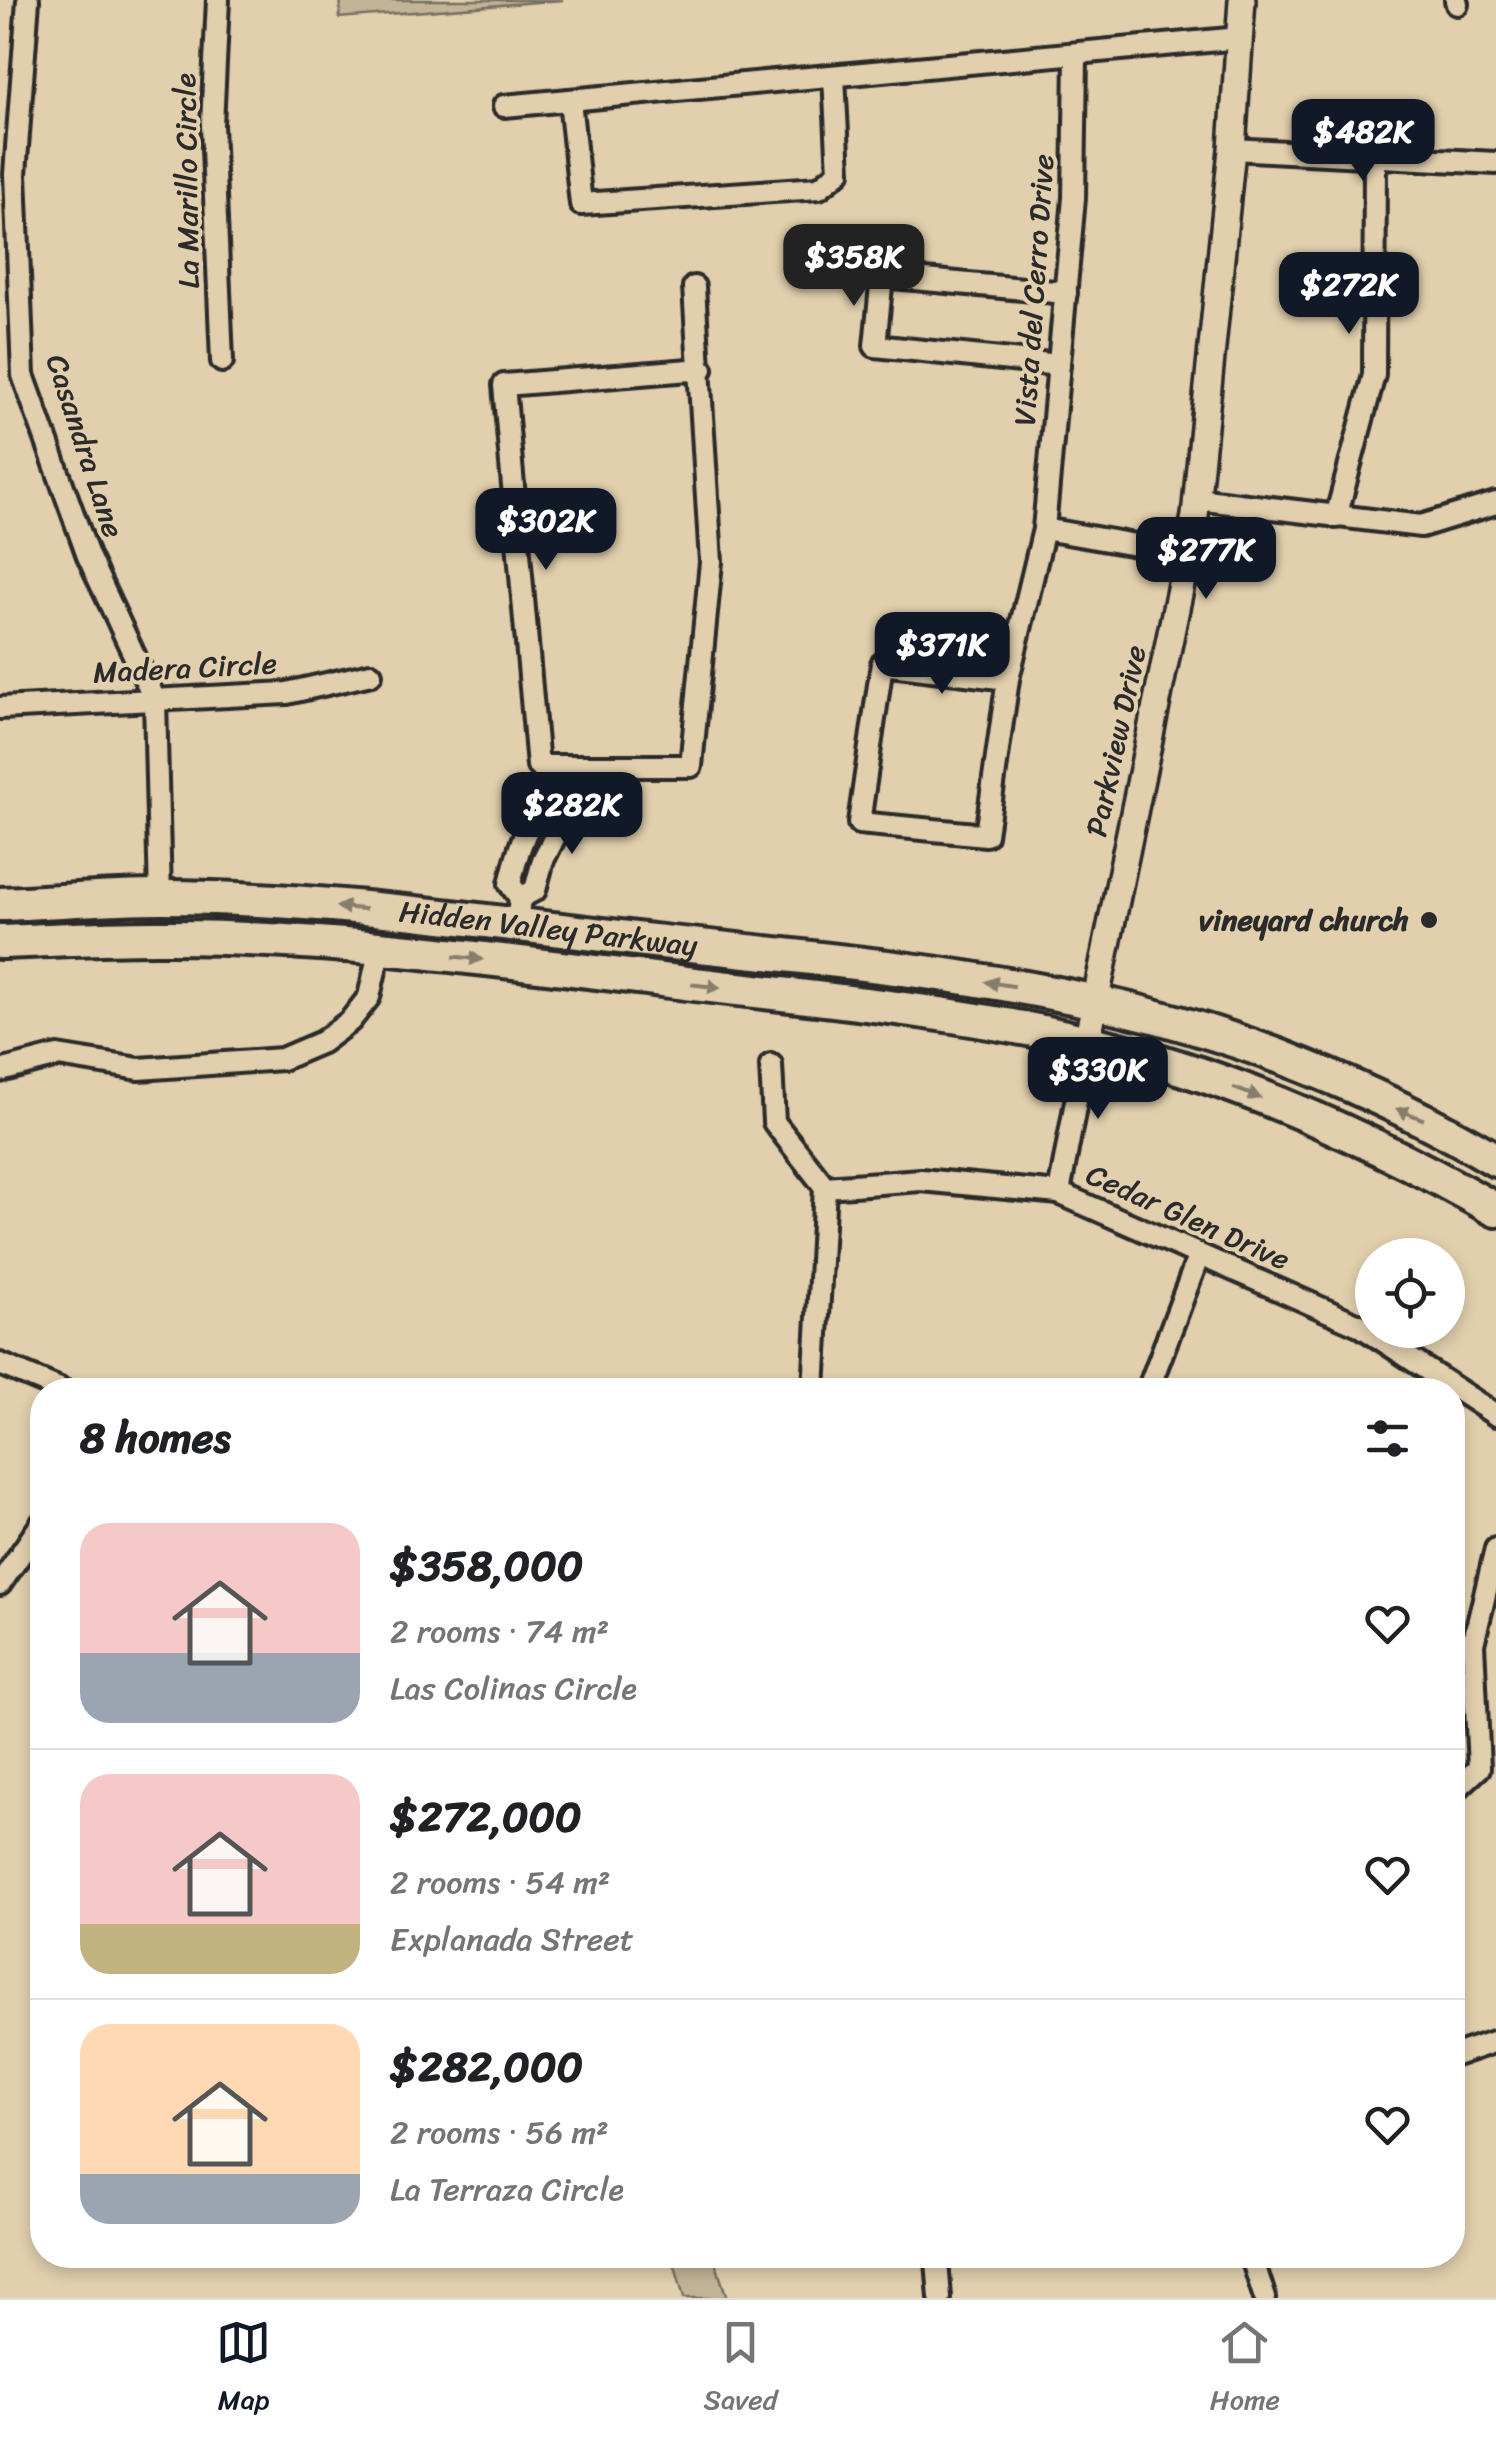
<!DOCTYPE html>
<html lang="en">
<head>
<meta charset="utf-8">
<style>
	:root { --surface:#fff; --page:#f2f2f2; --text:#202124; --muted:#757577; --line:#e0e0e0; --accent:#111827 }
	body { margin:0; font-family:Sriracha,sans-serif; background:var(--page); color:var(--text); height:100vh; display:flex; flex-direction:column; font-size:38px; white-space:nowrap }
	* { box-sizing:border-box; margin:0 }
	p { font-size:32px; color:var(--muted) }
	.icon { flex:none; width:55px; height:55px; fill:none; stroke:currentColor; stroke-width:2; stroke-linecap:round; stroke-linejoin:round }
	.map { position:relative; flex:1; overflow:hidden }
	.sheet { position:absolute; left:30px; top:1378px; width:1435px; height:890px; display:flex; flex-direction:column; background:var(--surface); border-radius:40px; box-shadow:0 5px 15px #0003 }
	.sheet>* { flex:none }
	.buttons { position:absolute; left:1355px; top:1238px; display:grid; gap:20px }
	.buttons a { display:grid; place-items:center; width:110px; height:110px; border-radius:50%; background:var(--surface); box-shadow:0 5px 15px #0003; font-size:50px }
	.price { position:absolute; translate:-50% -85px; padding:0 22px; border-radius:20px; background:var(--accent); color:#fff; font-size:32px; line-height:65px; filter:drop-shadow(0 2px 5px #0008) }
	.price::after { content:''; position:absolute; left:50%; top:60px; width:30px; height:22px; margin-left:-15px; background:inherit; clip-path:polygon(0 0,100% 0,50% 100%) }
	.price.on { background:#222; color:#fff }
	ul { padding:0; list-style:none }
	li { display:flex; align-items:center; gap:30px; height:250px; padding:0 50px }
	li+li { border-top:2px solid var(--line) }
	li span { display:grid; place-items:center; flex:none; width:280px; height:200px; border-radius:30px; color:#555 }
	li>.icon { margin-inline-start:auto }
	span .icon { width:120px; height:120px; fill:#fffc; stroke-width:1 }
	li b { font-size:42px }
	h2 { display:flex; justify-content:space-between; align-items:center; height:120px; padding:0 50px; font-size:42px }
	.tab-bar { display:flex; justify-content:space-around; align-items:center; height:140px; border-top:2px solid var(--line); background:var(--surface); font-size:28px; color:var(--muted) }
	.tab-bar a { display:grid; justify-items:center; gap:5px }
	.tab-bar .on { color:var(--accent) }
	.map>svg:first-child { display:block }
</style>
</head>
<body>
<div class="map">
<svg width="1496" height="2298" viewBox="0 0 1496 2298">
	<rect width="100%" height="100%" fill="#e1cfad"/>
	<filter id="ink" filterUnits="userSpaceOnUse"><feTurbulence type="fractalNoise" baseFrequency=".01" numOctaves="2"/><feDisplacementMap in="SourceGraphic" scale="20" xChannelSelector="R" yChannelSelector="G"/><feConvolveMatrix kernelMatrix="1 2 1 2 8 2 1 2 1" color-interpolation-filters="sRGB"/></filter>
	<g filter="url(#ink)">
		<g fill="#c3b498" stroke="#777062" stroke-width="2.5">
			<path d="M 341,0 L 563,0 L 339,18 Z"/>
			<path d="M 672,2255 L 713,2255 L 727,2298 L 684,2298 Z"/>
		</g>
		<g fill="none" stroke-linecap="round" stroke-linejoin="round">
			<defs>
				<g id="minor">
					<path d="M 28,0 L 15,174 L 23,375 L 88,556 L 155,700 L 160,897"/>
					<path d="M 218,0 L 212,125 L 222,361"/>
					<path d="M 1456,0 L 1457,4"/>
					<path d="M 570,100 L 581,204 L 819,188 L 839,172 L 834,77"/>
					<path d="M 504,106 L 1240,38"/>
					<path d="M 1232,149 L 1496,163"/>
					<path d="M 694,287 L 711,562 L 691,766 L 538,766 L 504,385 L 702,369"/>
					<path d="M 1059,365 L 875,346 L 882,276 L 1066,293"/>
					<path d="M 1197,499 L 1421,526 L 1496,503"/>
					<path d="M 1336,517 L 1374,375 L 1375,159"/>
					<path d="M 1044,529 L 1187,554"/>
					<path d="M 1008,679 L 882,664 L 859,823 L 986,835 L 1008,679 L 1044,529 L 1074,198 L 1076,56"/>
					<path d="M 0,708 L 287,693 L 371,674"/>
					<path d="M 520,898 L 535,890 L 543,860 L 566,815 L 560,781"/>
					<path d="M 517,925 L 520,898 L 510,884 C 519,845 528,814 560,789"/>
					<path d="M 771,1065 L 774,1122 L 825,1187"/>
					<path d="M 0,1071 L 58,1056 L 139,1069 L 282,1059 L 322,1042 L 350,1021 L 369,997 L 380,948"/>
					<path d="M 825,1187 L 921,1180 L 1059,1193 L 1359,1325 L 1496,1415"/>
					<path d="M 1059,1193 L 1087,1042"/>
					<path d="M 0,1364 L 62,1390"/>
					<path d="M 814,1390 L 825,1187"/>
					<path d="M 1148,1390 L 1199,1255"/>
					<path d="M 0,1584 L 42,1523"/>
					<path d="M 1452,1642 L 1473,1644"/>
					<path d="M 1452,1793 L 1479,1768 L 1473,1644 L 1496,1549"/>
					<path d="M 1452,2056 L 1496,2041"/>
					<path d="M 1251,2255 L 1265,2298"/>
					<path d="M 940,2298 L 937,2261 L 946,2255"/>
				</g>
				<path id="tertiary" d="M 1087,1042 L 1195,516 L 1232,149 L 1242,0"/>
				<g id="primary">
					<path id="s1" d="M 0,904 C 54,902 108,897 162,897 C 326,898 490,922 653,941 C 801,957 950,970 1096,1002 C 1235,1032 1374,1088 1496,1160"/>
					<path d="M 0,942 C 57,940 113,936 170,937 C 337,938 504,961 670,981 C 807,998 948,1009 1083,1041 C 1227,1074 1368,1137 1496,1210"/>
				</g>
			</defs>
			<use href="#minor" stroke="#2b2b2b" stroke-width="28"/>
			<use href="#tertiary" stroke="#2b2b2b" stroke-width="32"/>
			<use href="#primary" stroke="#2b2b2b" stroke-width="40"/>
			<use href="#minor" stroke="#e1cfad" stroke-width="20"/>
			<use href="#tertiary" stroke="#e1cfad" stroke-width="25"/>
			<use href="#primary" stroke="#e1cfad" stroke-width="32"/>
		</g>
		<defs><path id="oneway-solid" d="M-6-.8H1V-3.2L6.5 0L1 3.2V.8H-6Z" transform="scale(2.5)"/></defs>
		<g fill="#867d6c">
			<use href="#oneway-solid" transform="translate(351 908) rotate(-175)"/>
			<use href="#oneway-solid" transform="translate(468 958) rotate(6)"/>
			<use href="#oneway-solid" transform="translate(1000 984) rotate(-171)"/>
			<use href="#oneway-solid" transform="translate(706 986) rotate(7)"/>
			<use href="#oneway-solid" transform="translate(1247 1093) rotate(21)"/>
			<use href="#oneway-solid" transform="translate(1410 1114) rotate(-158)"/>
		</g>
	</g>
	<circle fill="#2b2b2b" stroke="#e1cfad" stroke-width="4" cx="1429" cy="920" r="10"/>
	<g text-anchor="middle" stroke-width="8" stroke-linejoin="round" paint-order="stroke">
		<g font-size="30" fill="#2b2b2b" stroke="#e1cfad">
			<text transform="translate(187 181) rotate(-91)" y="10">La Marillo Circle</text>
			<text transform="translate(1034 290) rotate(-86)" y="10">Vista del Cerro Drive</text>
			<text transform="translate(85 446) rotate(72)" y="10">Casandra Lane</text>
			<text transform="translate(185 668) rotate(-3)" y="10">Madera Circle</text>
			<text transform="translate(1116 741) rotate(-78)" y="10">Parkview Drive</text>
			<text dy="10" stroke="none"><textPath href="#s1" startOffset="550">Hidden Valley Parkway</textPath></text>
			<text transform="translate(1188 1217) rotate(24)" y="10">Cedar Glen Drive</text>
		</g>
		<g font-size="30" font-weight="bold" fill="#2b2b2b" stroke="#e1cfad" text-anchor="end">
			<text x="1409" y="930">vineyard church</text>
		</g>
	</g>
</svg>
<div class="buttons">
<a><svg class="icon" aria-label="locate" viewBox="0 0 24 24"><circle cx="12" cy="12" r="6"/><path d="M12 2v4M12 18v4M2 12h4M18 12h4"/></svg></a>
</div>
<b class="price" style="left:1363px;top:184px">$482K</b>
<b class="price on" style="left:854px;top:309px">$358K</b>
<b class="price" style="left:1349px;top:337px">$272K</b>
<b class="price" style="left:546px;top:573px">$302K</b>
<b class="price" style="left:1206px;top:602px">$277K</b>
<b class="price" style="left:942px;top:697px">$371K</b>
<b class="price" style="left:572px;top:857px">$282K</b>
<b class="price" style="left:1098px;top:1122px">$330K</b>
<section class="sheet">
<h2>8 homes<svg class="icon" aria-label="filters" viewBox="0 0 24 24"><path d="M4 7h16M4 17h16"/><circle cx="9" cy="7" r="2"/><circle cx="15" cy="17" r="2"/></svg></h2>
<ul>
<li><span style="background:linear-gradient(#f6c9c9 65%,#9aa5b1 0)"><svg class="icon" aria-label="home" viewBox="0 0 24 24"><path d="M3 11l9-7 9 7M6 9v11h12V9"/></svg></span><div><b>$358,000</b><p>2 rooms · 74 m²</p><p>Las Colinas Circle</p></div><svg class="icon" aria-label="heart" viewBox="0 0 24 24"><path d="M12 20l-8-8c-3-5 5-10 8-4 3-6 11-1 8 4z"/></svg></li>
<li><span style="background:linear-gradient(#f6c9c9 75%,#c2b280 0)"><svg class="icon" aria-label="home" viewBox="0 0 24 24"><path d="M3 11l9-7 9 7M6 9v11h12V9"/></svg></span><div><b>$272,000</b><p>2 rooms · 54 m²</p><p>Explanada Street</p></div><svg class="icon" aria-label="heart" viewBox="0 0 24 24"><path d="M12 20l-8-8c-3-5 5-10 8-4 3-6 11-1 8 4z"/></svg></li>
<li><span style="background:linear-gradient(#ffd9b3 75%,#9aa5b1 0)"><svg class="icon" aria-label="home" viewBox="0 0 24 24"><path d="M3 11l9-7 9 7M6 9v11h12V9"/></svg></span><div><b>$282,000</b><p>2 rooms · 56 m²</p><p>La Terraza Circle</p></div><svg class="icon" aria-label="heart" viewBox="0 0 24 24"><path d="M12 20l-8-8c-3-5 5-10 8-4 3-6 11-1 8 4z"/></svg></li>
</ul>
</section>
</div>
<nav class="tab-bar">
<a class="on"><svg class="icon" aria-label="map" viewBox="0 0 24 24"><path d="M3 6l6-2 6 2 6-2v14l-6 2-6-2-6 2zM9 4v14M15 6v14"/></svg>Map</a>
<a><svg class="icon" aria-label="saved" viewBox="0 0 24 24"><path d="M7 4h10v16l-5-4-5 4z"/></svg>Saved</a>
<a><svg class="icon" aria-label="home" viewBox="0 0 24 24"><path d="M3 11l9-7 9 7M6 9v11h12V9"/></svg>Home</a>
</nav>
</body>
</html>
